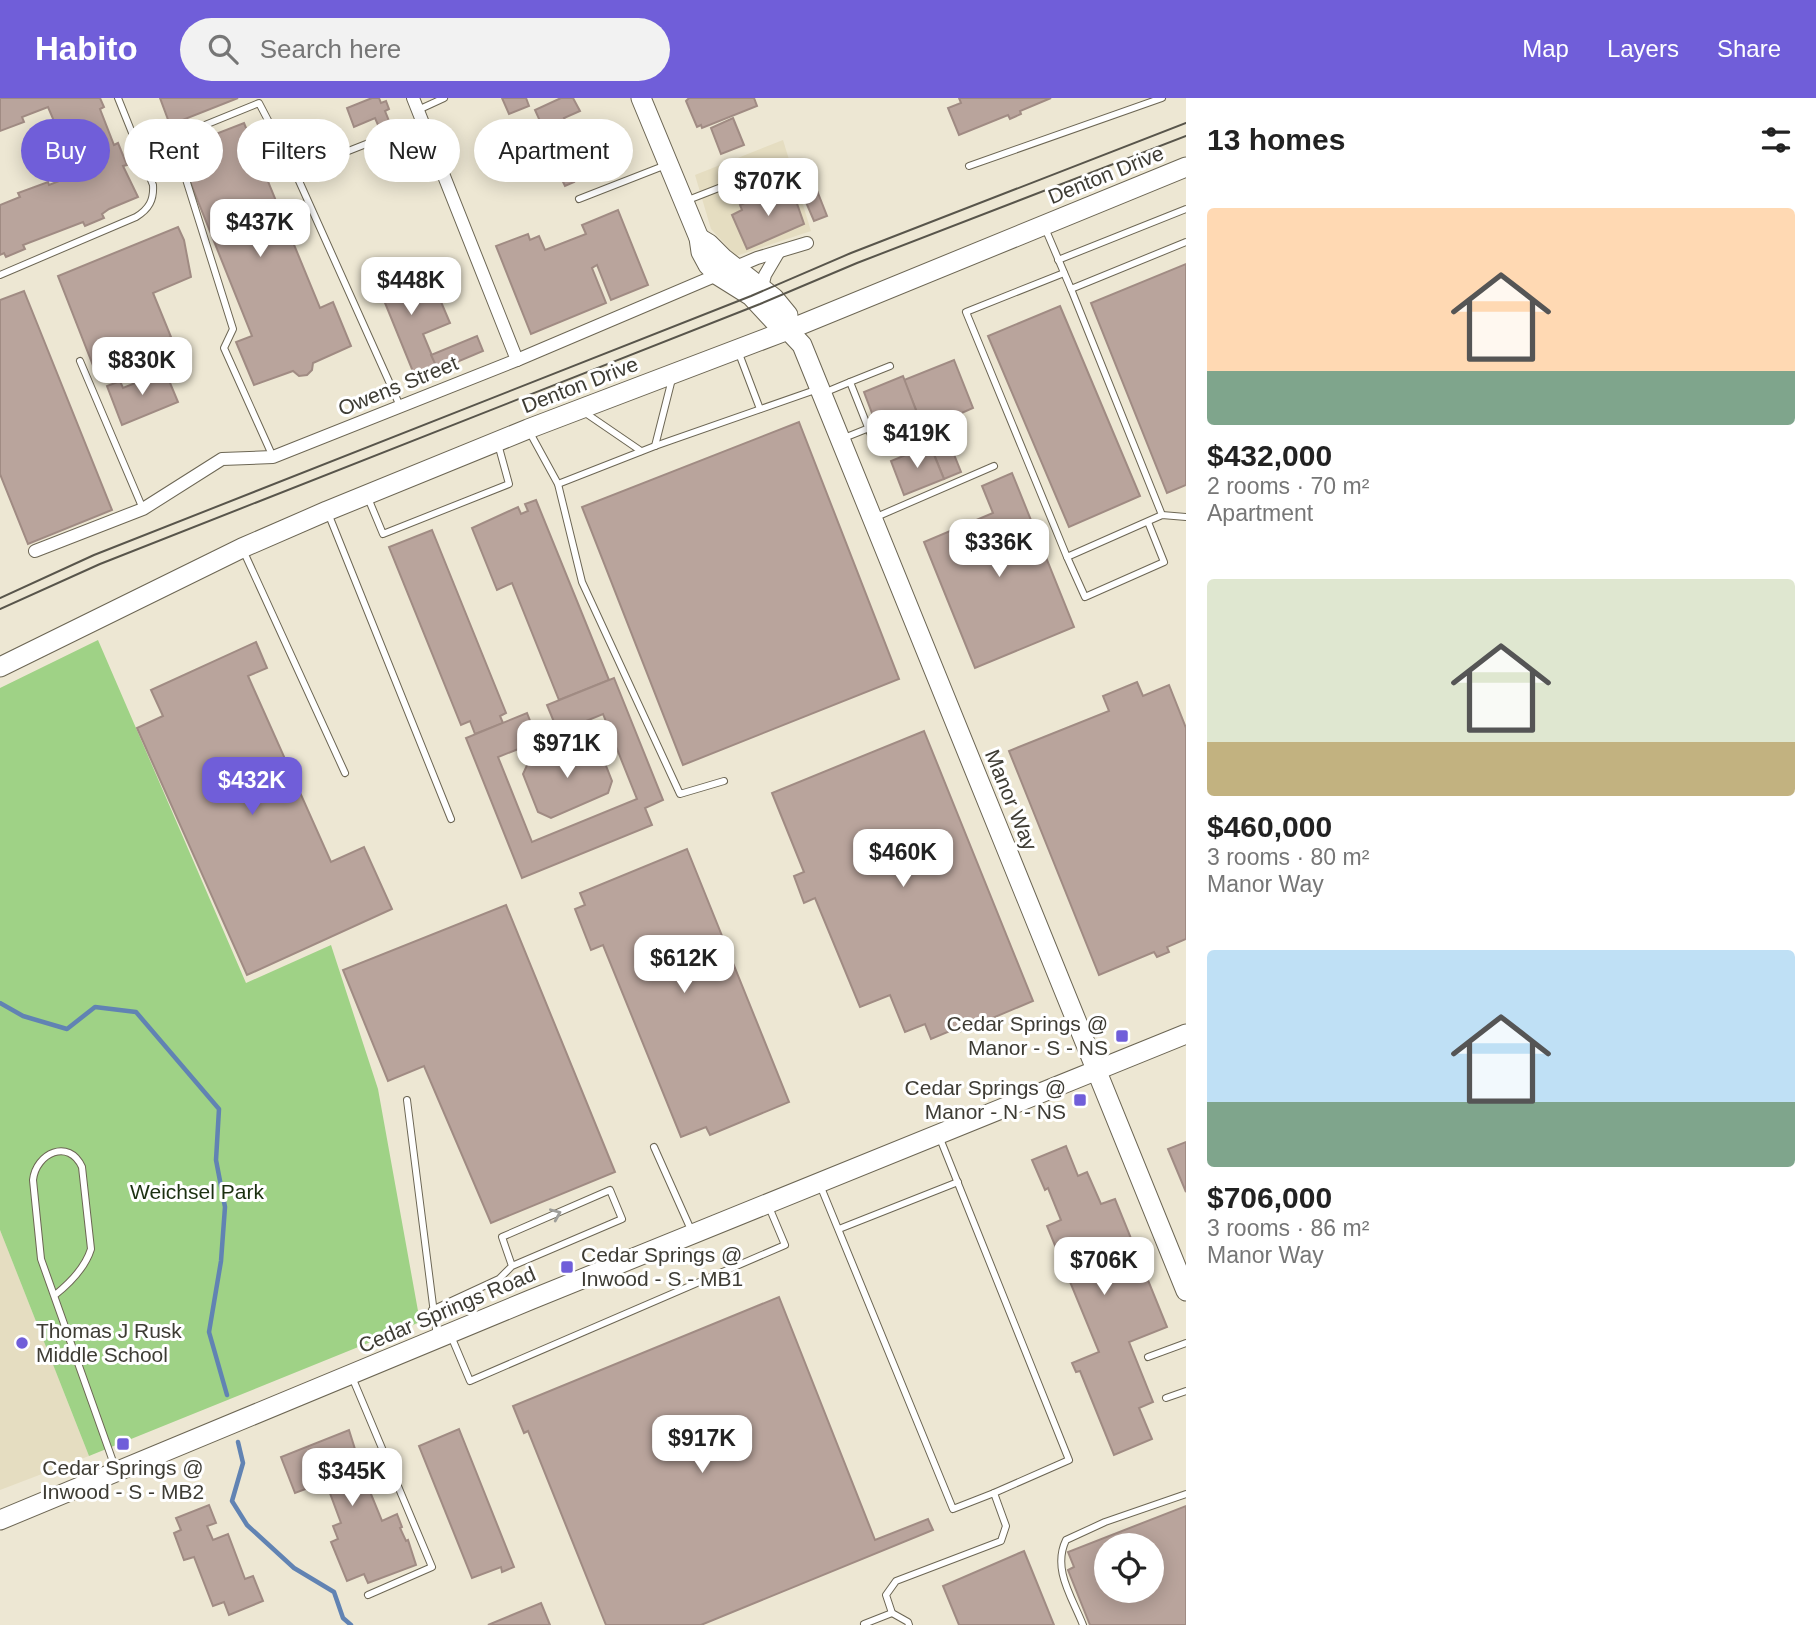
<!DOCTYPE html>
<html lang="en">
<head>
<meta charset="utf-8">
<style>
	:root { --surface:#fff; --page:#f2f2f2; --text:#222; --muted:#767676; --accent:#705ed9 }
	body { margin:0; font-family:Helvetica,sans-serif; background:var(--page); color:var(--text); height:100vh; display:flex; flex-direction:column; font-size:26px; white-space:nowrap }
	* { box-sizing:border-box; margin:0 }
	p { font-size:23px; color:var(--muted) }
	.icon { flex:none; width:38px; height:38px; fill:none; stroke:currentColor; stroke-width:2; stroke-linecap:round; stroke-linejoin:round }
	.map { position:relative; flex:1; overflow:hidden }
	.side { display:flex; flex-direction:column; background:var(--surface); width:630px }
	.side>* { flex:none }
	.guide { position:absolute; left:21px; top:21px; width:665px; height:63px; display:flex; gap:14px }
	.tools { position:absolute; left:1094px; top:1435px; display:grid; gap:14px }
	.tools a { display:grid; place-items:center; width:70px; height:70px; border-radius:50%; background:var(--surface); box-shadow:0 4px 18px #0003; font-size:35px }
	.price { position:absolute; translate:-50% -60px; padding:0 16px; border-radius:14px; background:#fff; color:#222; font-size:23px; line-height:46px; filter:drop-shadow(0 2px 4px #0008) }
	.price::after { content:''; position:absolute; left:50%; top:42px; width:21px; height:16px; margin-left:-10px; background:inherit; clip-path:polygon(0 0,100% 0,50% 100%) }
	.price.selected { background:var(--accent); color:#fff }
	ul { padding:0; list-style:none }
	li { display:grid; align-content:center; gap:14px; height:371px; padding:0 21px }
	li span { display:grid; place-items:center; height:217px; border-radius:7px; color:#555 }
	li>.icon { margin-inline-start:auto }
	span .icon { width:126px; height:126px; fill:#fffc; stroke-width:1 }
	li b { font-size:30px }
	h2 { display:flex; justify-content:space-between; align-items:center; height:84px; padding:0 21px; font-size:30px }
	.tag { padding:0 24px; border-radius:32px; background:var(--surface); box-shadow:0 4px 18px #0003; font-size:24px; line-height:63px }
	.tag.selected { background:var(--accent); color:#fff }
	header { display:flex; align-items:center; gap:42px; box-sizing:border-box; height:98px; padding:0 35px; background:var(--accent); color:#fff }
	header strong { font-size:33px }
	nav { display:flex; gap:38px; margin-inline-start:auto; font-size:24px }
	.search { width:490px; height:63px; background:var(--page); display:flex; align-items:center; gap:18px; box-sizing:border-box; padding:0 24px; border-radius:38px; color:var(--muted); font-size:26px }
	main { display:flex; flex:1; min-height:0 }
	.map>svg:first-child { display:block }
</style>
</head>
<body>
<header>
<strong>Habito</strong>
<div class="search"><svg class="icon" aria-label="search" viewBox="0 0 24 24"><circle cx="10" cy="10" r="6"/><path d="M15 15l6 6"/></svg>Search here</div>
<nav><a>Map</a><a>Layers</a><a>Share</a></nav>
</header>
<main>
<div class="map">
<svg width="1186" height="1527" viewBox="0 0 1186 1527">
	<rect width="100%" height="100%" fill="#ede7d3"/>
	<g fill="#e5ddc1">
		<path d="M 783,42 L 811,133 L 736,158 L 711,131 L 695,77 Z"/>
		<path d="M 0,1132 L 89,1358 L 0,1392 Z"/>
	</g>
	<path fill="#9fd286" d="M 98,542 L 246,885 L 331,847 L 378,991 L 420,1224 L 89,1358 L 0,1132 L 0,590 Z"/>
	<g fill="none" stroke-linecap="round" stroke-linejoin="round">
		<g stroke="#6183b3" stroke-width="4.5">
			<path d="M 0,905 L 23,918 L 67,931 L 95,909 L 136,914 L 219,1011 L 216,1062 L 225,1109 L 221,1163 L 209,1234 L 227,1297"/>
			<path d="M 238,1344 L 243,1365 L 232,1403 L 247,1427 L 294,1470 L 334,1494 L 343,1520 L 351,1527"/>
		</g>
	</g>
	<g fill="#b9a49c" stroke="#a08b83" stroke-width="2" fill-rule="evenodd">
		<path d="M 0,0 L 100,0 L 104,9 L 100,11 L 114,47 L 118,45 L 127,67 L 123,68 L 138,99 L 109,111 L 102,116 L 104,120 L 85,128 L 83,124 L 23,147 L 25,151 L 6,159 L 4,155 L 0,157 L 0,107 L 20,99 L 18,95 L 48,84 L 49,87 L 75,77 L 69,62 L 65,64 L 49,25 L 54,23 L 48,9 L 22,19 L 24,24 L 0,33 Z"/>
		<path d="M 160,0 L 238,0 L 170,27 Z"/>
		<path d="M 372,0 L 379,0 L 381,5 L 386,3 L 389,11 L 385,13 L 389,23 L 378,27 L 375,20 L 354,29 L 347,10 Z"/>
		<path d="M 502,0 L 526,0 L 529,8 L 509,16 Z"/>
		<path d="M 561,0 L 573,0 L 580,13 L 564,20 L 574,40 L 548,53 L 543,41 L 537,44 L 530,28 L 540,23 L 535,12 Z"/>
		<path d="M 689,0 L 754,0 L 757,8 L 702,30 L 701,27 L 697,29 L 686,3 Z"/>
		<path d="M 959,0 L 1051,0 L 1020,13 L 1021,16 L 1010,21 L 1008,17 L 959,37 L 948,10 L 961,5 Z"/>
		<path d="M 733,20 L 744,47 L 721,56 L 711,30 Z"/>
		<path d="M 608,24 L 614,35 L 605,39 L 611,53 L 569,75 L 574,84 L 565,88 L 548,53 Z"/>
		<path d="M 244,25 L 320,210 L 333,204 L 351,248 L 313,265 L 312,272 L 307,277 L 299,278 L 293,273 L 254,287 L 236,244 L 252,238 L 177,51 Z"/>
		<path d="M 814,85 L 827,118 L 814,123 L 800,90 Z"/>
		<path d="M 780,90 L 784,99 L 793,94 L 804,126 L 747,151 L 732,117 L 742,112 L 740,107 Z"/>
		<path d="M 618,112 L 648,187 L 611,202 L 597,167 L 592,170 L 606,205 L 531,236 L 496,148 L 528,136 L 530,142 L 539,138 L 545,152 L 586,136 L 582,127 Z"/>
		<path d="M 178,129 L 184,142 L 191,179 L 153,195 L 171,239 L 94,270 L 58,178 Z"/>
		<path d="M 396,163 L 412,202 L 436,192 L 450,225 L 423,236 L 438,272 L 416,281 L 372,173 Z"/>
		<path d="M 1186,166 L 1186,387 L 1167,395 L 1091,205 Z"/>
		<path d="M 24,193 L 112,412 L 28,446 L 0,376 L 0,202 Z"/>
		<path d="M 1060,208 L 1140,398 L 1069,429 L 988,238 Z"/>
		<path d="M 477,238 L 483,253 L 438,272 L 431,257 Z"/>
		<path d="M 954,262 L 973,310 L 941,324 L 961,374 L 944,381 L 904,282 Z"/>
		<path d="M 165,273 L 178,304 L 122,327 L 107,288 L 120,283 L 123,290 Z"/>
		<path d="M 903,278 L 917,315 L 878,331 L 864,294 Z"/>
		<path d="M 799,324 L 899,581 L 683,667 L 582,409 Z"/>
		<path d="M 930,347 L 944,381 L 904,397 L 891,363 Z"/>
		<path d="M 1012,375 L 1074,529 L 975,570 L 924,444 L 993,415 L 982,388 Z"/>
		<path d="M 536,402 L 609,582 L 559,602 L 512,485 L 497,492 L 472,430 L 518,409 L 521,416 L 528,413 L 525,406 Z"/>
		<path d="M 432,432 L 506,615 L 500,618 L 503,625 L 475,636 L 470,623 L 461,627 L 389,449 Z"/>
		<path d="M 256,544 L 267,570 L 248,578 L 331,764 L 364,749 L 392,811 L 247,877 L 137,630 L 163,618 L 151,592 Z"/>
		<path d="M 614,580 L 663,702 L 645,710 L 652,727 L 522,780 L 466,640 L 527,615 L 534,633 L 526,648 L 498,659 L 532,744 L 637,701 L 603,616 L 569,630 L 554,624 L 547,607 Z"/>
		<path d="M 1137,584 L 1143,598 L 1169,587 L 1186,630 L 1186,841 L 1167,849 L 1169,854 L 1157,859 L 1154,854 L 1099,877 L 1009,653 L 1109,613 L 1103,598 Z"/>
		<path d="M 924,633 L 1033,903 L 959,934 L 957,930 L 931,941 L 925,926 L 905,934 L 890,897 L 860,909 L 815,800 L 804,805 L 794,778 L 804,774 L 772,695 Z"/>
		<path d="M 586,641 L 597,645 L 612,683 L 608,695 L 551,720 L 538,714 L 523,676 L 528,665 Z"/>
		<path d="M 687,751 L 789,1004 L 710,1037 L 706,1029 L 681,1039 L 603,847 L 591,852 L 575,811 L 585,807 L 580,795 Z"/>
		<path d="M 506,807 L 615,1074 L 491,1125 L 424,968 L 388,983 L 343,872 Z"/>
		<path d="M 1186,1044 L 1186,1094 L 1168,1051 Z"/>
		<path d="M 1066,1048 L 1078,1078 L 1087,1074 L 1101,1106 L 1115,1101 L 1167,1229 L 1129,1244 L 1153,1304 L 1139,1310 L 1152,1341 L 1114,1357 L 1080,1273 L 1076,1274 L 1072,1265 L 1099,1254 L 1047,1128 L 1061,1122 L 1048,1090 L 1045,1092 L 1032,1062 Z"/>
		<path d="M 779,1199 L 875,1442 L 928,1421 L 933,1432 L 701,1527 L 606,1527 L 528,1333 L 524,1335 L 513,1308 Z"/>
		<path d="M 459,1331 L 514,1469 L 502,1474 L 501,1469 L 472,1480 L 419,1348 Z"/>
		<path d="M 349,1332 L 360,1367 L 376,1361 L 383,1378 L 366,1384 L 382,1423 L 397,1416 L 402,1429 L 400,1430 L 406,1443 L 408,1442 L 416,1467 L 368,1485 L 364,1476 L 347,1483 L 331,1444 L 338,1441 L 333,1428 L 341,1425 L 328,1390 L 319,1393 L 316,1387 L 295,1395 L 281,1359 Z"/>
		<path d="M 209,1407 L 216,1425 L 207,1428 L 213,1442 L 228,1436 L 245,1481 L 253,1478 L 263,1503 L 229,1517 L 224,1504 L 213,1508 L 194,1459 L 184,1462 L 174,1435 L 181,1432 L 176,1420 Z"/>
		<path d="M 1186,1408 L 1186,1527 L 1090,1527 L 1068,1472 L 1074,1469 L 1068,1454 ZM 1106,1447 L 1152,1447 L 1152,1493 L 1106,1493 Z"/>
		<path d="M 1024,1453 L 1054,1527 L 959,1527 L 943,1488 Z"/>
		<path d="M 541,1505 L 550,1527 L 488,1527 Z"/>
	</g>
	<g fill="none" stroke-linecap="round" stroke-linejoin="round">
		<defs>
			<g id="lane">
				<path d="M 418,12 L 444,0"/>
				<path d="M 969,68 L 1162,0"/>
				<path d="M 579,101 L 666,67"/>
				<path d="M 688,102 L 765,72"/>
				<path d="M 1045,130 L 1071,191 L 1186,144"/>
				<path d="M 1058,162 L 1186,111"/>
				<path d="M 1064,175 L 966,214 L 1067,459 L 1162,417 L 1186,419"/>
				<path d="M 0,177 L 136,119 C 149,111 154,102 153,87 L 118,0"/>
				<path d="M 1071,191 L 1162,417"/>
				<path d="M 738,253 L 760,311"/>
				<path d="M 80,263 L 143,411"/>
				<path d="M 890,268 L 850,284 L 875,347 L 917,330"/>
				<path d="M 826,294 L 850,284"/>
				<path d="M 400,308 L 295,74 L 422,24"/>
				<path d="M 584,314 L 641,353"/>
				<path d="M 529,333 L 558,386 L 582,484 L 680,696 L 724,683"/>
				<path d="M 844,340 L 869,330"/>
				<path d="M 655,348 L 672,281"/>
				<path d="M 273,359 L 224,250 L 233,231 L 173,40 L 259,5 L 295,74"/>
				<path d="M 558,386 L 655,348 L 818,291"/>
				<path d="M 368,400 L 383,436 L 509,386 L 498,346"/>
				<path d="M 328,415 L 451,721"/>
				<path d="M 874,420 L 994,368"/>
				<path d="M 243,452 L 345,675"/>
				<path d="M 1067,459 L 1085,499 L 1164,464 L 1148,424"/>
				<path d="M 407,1002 L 437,1239"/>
				<path d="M 939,1038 L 1069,1362 L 994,1395"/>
				<path d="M 654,1049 L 692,1134"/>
				<path d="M 820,1087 L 953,1411 L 994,1395 L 1006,1428 L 1001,1443 L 896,1483 L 886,1497 L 892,1515 L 908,1524 L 909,1527"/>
				<path d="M 839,1131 L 958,1084"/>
				<path d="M 55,1197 C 70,1185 85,1170 91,1151 L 82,1069 C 69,1040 36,1055 33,1082 L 41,1161 L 116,1372"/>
				<path d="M 432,1212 L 499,1181 L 512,1168 L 622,1121 L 610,1092 L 502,1139 L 512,1168"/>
				<path d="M 451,1238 L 470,1283 L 785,1147 L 769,1109"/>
				<path d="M 1148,1259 L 1186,1245"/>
				<path d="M 352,1279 L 432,1469 L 368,1497"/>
				<path d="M 1166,1300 L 1186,1293"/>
				<path d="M 864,1526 L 892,1515"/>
				<path d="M 1083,1527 C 1072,1499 1052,1471 1066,1442 L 1105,1424 L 1186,1396"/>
			</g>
			<g id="street">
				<path d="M 413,0 L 517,262"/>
				<path d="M 762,189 L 765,177 L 778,155"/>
				<path d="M 35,453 L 143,411 L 222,361 L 273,359 L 517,262 L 757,160 L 807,145"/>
			</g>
			<g id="secondary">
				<path d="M 641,0 L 699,140 L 701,154 L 708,167 L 719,178 L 751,198 L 776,225 L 788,232 L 802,247 L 1186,1193"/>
				<path d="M 699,140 L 709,146 L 723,160 L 774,200 L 788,217 L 788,232"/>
				<path d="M 0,569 L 242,450 L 327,413 L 528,331 L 788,232 L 1186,69"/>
				<path d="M 0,1422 L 530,1202 L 1186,936"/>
			</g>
		</defs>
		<use href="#lane" stroke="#6c6654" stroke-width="8"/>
		<use href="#street" stroke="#6c6654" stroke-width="14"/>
		<use href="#secondary" stroke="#6c6654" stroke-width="21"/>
		<use href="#lane" stroke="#fff" stroke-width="6"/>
		<use href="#street" stroke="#fff" stroke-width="12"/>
		<use href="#secondary" stroke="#fff" stroke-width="19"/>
		<g stroke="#58554b" stroke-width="2">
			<path d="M 0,500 L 94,457 L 751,198 L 851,155 L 1186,25"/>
			<path d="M 0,511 L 100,466 L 760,206 L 857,165 L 1186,38"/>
		</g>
	</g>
	<defs><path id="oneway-chevron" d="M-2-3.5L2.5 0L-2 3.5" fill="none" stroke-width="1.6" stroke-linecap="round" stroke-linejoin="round" transform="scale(1.75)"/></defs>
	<use stroke="#9e9e9a" href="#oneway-chevron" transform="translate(556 1116) rotate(-23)"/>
	<g fill="#705ed9" stroke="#fff" stroke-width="2.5">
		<rect x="1115" y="931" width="14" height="14" rx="3.5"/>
		<rect x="1073" y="995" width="14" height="14" rx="3.5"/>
		<rect x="560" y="1162" width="14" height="14" rx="3.5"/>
		<circle cx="22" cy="1245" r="7"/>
		<rect x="116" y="1339" width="14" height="14" rx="3.5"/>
	</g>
	<g text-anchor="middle" stroke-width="6" stroke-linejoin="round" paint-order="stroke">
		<g font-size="21" fill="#3e3c34" stroke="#fff">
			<text transform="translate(1106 77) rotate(-22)" y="7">Denton Drive</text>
			<text transform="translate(580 287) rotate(-21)" y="7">Denton Drive</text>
			<text transform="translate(398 288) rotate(-22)" y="7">Owens Street</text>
			<text transform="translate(1011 702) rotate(68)" y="7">Manor Way</text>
			<text transform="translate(447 1212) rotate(-23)" y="7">Cedar Springs Road</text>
		</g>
		<g font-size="21" fill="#3e3c34" stroke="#fff" text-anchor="end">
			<text x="1108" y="933">Cedar Springs @<tspan x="1108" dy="24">Manor - S - NS</tspan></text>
			<text x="1066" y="997">Cedar Springs @<tspan x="1066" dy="24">Manor - N - NS</tspan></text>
			<text x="581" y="1164" text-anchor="start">Cedar Springs @<tspan x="581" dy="24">Inwood - S - MB1</tspan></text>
			<text x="36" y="1240" text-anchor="start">Thomas J Rusk<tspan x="36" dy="24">Middle School</tspan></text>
			<text x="123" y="1377" text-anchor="middle">Cedar Springs @<tspan x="123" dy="24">Inwood - S - MB2</tspan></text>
		</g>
		<g font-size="21" fill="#1b3010" stroke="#fff">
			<text x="197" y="1101">Weichsel Park</text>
		</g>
	</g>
</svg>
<div class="tools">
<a><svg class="icon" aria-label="locate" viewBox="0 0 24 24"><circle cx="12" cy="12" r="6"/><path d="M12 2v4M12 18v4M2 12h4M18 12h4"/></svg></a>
</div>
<b class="price" style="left:768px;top:120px">$707K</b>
<b class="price" style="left:260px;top:161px">$437K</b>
<b class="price" style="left:411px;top:219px">$448K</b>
<b class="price" style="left:142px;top:299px">$830K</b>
<b class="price" style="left:917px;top:372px">$419K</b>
<b class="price" style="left:999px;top:481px">$336K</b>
<b class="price" style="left:567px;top:682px">$971K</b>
<b class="price selected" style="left:252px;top:719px">$432K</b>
<b class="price" style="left:903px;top:791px">$460K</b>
<b class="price" style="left:684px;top:897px">$612K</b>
<b class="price" style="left:1104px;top:1199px">$706K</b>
<b class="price" style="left:702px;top:1377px">$917K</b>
<b class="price" style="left:352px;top:1410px">$345K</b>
<div class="guide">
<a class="tag selected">Buy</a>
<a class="tag">Rent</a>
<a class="tag">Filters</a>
<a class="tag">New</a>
<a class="tag">Apartment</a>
</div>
</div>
<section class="side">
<h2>13 homes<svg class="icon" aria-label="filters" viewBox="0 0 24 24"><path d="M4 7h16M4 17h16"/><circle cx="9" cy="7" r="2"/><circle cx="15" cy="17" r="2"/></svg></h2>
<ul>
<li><span style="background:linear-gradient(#ffd9b3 75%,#7fa58c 0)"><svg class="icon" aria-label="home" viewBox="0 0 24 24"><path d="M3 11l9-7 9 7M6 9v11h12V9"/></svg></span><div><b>$432,000</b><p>2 rooms · 70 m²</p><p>Apartment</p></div></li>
<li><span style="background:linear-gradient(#dfe7d0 75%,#c2b280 0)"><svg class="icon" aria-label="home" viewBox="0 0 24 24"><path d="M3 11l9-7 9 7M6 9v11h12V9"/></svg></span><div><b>$460,000</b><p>3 rooms · 80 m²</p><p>Manor Way</p></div></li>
<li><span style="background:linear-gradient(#bfe0f5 70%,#7fa58c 0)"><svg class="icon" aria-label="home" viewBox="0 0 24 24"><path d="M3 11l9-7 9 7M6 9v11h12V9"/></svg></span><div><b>$706,000</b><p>3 rooms · 86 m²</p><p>Manor Way</p></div></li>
</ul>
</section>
</main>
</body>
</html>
